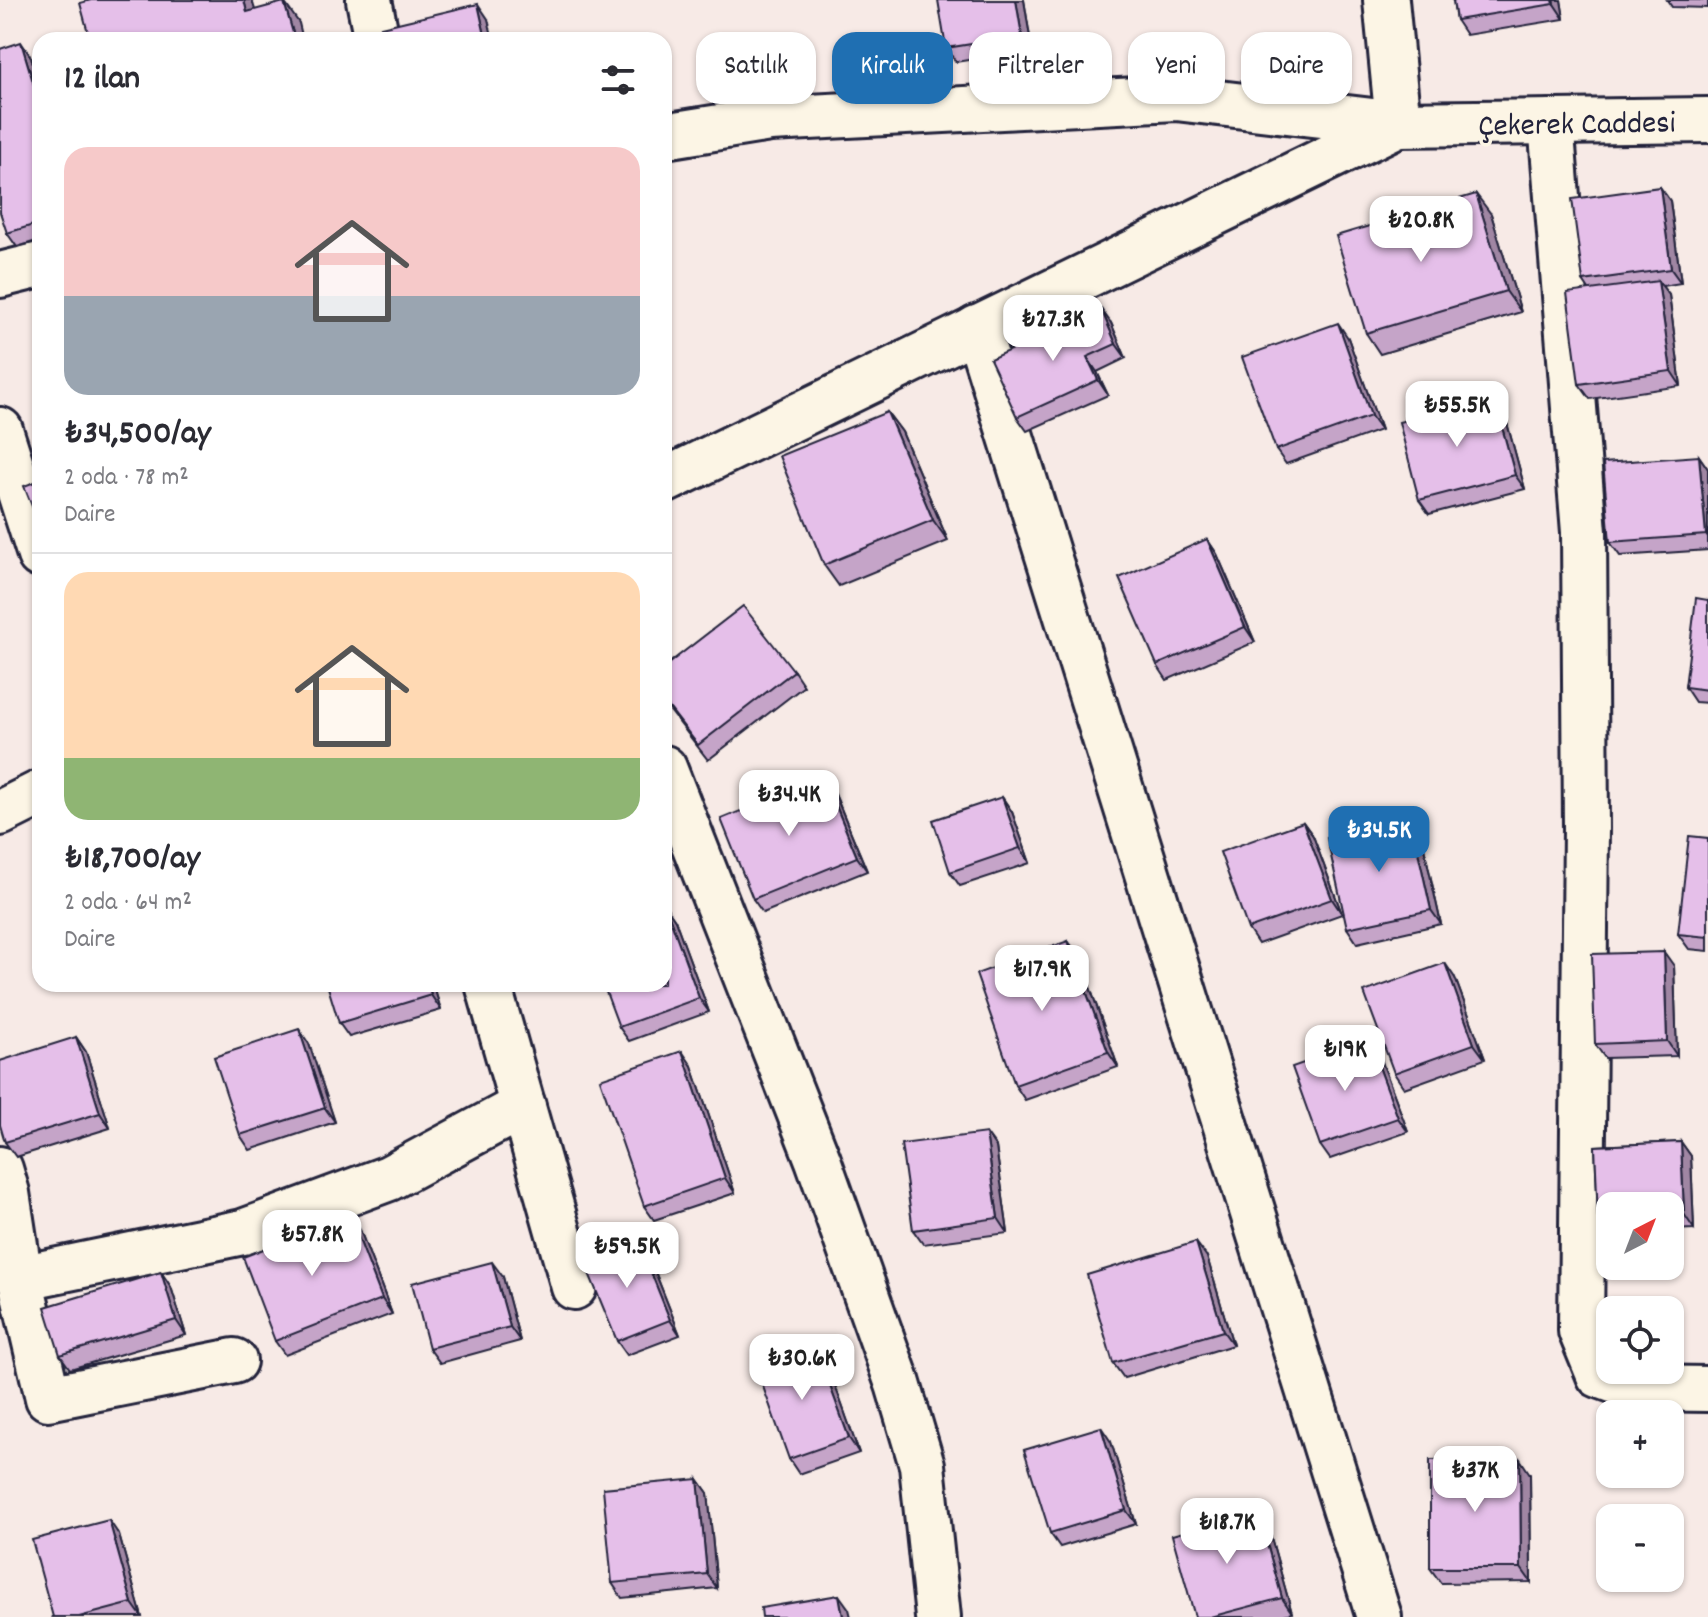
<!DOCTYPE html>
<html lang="tr">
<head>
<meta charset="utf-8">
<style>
	:root { --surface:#fff; --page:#f7f7f7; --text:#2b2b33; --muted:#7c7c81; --line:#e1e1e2; --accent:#1f6fb2 }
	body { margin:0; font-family:Dekko,sans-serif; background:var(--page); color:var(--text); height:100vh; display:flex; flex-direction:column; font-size:30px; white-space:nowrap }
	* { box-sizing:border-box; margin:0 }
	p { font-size:26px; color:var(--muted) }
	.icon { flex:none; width:44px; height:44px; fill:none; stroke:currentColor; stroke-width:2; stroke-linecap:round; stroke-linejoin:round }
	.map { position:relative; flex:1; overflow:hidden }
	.side { position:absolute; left:32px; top:32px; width:640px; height:960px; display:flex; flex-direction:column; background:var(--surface); border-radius:24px; box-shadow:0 2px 6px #0004 }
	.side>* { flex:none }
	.guide { position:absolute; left:696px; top:32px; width:760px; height:72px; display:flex; gap:16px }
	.needle { width:52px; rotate:42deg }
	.tools { position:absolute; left:1596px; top:1192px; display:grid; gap:16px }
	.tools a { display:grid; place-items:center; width:88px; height:88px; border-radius:16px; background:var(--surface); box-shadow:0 2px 6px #0004; font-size:40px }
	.price { position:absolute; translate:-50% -68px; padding:0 18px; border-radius:16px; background:#fff; color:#222; font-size:26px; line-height:52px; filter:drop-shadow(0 2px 4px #0008) }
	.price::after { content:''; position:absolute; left:50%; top:48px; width:24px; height:18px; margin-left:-12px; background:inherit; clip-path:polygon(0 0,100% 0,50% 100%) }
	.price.active { background:var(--accent); color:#fff }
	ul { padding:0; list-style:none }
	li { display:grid; align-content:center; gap:16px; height:424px; padding:0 32px }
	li+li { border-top:2px solid var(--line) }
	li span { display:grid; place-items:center; height:248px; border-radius:24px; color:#555 }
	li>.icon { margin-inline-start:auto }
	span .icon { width:144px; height:144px; fill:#fffc; stroke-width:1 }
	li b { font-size:34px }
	h2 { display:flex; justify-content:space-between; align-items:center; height:96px; padding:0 32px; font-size:34px }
	.pill { padding:0 28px; border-radius:24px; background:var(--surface); box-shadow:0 2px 6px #0004; font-size:28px; line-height:72px }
	.pill.active { background:var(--accent); color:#fff }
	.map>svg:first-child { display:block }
</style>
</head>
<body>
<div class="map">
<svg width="1708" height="1617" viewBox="0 0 1708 1617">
	<rect width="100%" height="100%" fill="#f7eae6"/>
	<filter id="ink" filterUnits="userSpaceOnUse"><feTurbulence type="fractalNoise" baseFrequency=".0125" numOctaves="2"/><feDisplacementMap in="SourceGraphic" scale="16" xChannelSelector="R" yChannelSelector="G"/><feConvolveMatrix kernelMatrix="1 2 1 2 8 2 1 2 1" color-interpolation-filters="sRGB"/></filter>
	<g filter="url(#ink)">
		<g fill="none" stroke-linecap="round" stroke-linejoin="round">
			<defs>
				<g id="street">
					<path d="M 369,0 L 377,40"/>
					<path d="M 1386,0 L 1398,124"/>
					<path d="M 1551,122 L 1584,532 L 1586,828 L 1581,1331 L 1599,1375 L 1635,1388 L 1708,1389"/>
					<path d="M 977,328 L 1379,1617"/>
					<path d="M 0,430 L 40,555"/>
					<path d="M 664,768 L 818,1160 L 898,1384 L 922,1465 L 938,1617"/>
					<path d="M 488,984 L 574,1287"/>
					<path d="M 0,1169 L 7,1193 L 20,1278 L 48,1398 L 234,1361"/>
					<path d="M 20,1278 L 243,1232 L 389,1178 L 523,1106"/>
				</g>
				<g id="secondary">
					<path d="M 664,136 L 770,119 L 1176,98 L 1398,124 L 1708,120"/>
					<path d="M 0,275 L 40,265"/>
					<path d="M 664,481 L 1398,124"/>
					<path d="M 0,813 L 40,793"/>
				</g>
			</defs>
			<use href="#street" stroke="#22223b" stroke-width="50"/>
			<use href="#secondary" stroke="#22223b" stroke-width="50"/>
			<use href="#street" stroke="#fcf5e5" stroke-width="44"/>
			<use href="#secondary" stroke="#fcf5e5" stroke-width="44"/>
		</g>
		<g fill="#c5a4c8" stroke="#22223b" stroke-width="2">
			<path d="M 1024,0 L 1032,50 L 956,62 L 946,48 Z"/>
			<path d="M 1453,0 L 1561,0 L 1564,19 L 1466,35 L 1456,20 Z"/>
			<path d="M 1667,0 L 1708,0 L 1708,8 L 1672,7 Z"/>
			<path d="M 31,57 L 40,87 L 40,240 L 17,247 L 7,233 Z"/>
			<path d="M 1660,187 L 1670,201 L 1681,283 L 1662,286 L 1669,295 L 1681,386 L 1590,399 L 1579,384 L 1589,290 L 1583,281 Z"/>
			<path d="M 1491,214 L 1521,312 L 1380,354 L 1366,333 Z"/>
			<path d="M 1111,323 L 1126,358 L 1097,372 L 1108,395 L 1027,431 L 1017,417 Z"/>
			<path d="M 1348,338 L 1381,430 L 1286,464 L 1276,450 Z"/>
			<path d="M 1494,398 L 1504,412 L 1525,489 L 1429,514 L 1419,500 Z"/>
			<path d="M 887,412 L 902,432 L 948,541 L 839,586 L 824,565 Z"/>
			<path d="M 1699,456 L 1708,469 L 1708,550 L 1620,556 L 1610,542 Z"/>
			<path d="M 1207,539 L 1217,554 L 1255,642 L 1167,680 L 1157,665 Z"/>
			<path d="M 1708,600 L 1708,703 L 1695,702 L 1685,687 Z"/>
			<path d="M 664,667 L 794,671 L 804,686 L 708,760 L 664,703 Z"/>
			<path d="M 824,777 L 834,792 L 867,871 L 763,913 L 753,899 Z"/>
			<path d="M 1002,797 L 1012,812 L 1030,863 L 960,886 L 950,872 Z"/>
			<path d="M 1411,820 L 1421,834 L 1441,924 L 1357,943 L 1347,928 Z"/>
			<path d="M 1303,822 L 1313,836 L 1342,914 L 1258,944 L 1248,929 Z"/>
			<path d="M 1708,838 L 1708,951 L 1689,949 L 1678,934 Z"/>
			<path d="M 665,905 L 675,920 L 709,1012 L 629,1041 L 619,1027 Z"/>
			<path d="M 1068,941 L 1079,956 L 1118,1067 L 1025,1100 L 1015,1085 Z"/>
			<path d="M 1674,966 L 1677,1056 L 1605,1058 L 1595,1044 Z"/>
			<path d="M 1455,978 L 1485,1059 L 1404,1088 L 1394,1073 Z"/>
			<path d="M 433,984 L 441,1010 L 349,1037 L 339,1023 Z"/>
			<path d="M 76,1037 L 86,1052 L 110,1128 L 16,1157 L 5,1142 Z"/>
			<path d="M 309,1044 L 335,1122 L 250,1150 L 240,1135 Z"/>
			<path d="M 1379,1054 L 1408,1132 L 1330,1159 L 1320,1145 Z"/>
			<path d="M 692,1066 L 735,1193 L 654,1220 L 644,1206 Z"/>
			<path d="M 1681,1142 L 1691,1156 L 1694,1229 L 1670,1230 L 1670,1206 L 1610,1206 L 1610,1233 L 1608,1233 L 1598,1219 L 1595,1146 Z"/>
			<path d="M 996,1147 L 1008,1233 L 923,1244 L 913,1230 Z"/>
			<path d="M 350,1216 L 360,1230 L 392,1314 L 285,1355 L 275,1341 Z"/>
			<path d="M 648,1254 L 680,1335 L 627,1355 L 617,1341 Z"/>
			<path d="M 1207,1257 L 1233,1345 L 1124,1378 L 1113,1363 Z"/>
			<path d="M 161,1272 L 171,1287 L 186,1335 L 70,1369 L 60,1355 Z"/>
			<path d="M 503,1277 L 520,1341 L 440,1363 L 429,1348 Z"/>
			<path d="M 815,1345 L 826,1360 L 859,1453 L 799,1474 L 789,1459 Z"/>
			<path d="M 1111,1442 L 1136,1524 L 1060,1547 L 1050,1533 Z"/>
			<path d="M 1530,1474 L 1531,1582 L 1441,1583 L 1430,1568 Z"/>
			<path d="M 698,1479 L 708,1493 L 717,1588 L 622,1598 L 612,1583 Z"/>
			<path d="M 1258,1512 L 1268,1527 L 1292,1613 L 1276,1617 L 1195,1617 Z"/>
			<path d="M 119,1535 L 142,1617 L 53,1617 Z"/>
		</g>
		<g fill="#a086a3" stroke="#22223b" stroke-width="2">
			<path d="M 244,0 L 252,0 L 262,33 L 247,12 Z"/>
			<path d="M 1016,0 L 1024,0 L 1032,50 L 1022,36 Z"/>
			<path d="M 1553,0 L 1561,0 L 1564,19 L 1554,4 Z"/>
			<path d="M 284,2 L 299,23 L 303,40 L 295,40 Z"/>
			<path d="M 478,4 L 488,19 L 493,40 L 486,40 Z"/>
			<path d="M 21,42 L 31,57 L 40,87 L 40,105 Z"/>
			<path d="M 1660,187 L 1670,201 L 1681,283 L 1671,269 Z"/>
			<path d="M 1476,194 L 1491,214 L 1521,312 L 1506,291 Z"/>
			<path d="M 1658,281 L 1669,295 L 1681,386 L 1671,371 Z"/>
			<path d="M 1101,309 L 1111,323 L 1126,358 L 1116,344 Z"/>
			<path d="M 1338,323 L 1348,338 L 1381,430 L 1371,416 Z"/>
			<path d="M 1087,357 L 1097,372 L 1108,395 L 1098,380 Z"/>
			<path d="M 1494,398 L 1504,412 L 1525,489 L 1515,475 Z"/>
			<path d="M 887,412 L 902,432 L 948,541 L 933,520 Z"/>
			<path d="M 1699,456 L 1708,469 L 1708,538 L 1706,535 Z"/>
			<path d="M 1207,539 L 1217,554 L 1255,642 L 1245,627 Z"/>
			<path d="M 824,777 L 834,792 L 867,871 L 857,857 Z"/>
			<path d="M 1002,797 L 1012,812 L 1030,863 L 1020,848 Z"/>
			<path d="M 1411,820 L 1421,834 L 1441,924 L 1431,910 Z"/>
			<path d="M 1303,822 L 1313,836 L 1342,914 L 1332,899 Z"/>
			<path d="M 665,905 L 675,920 L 709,1012 L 699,998 Z"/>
			<path d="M 1068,941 L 1079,956 L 1118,1067 L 1108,1052 Z"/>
			<path d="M 1664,952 L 1674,966 L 1677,1056 L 1667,1041 Z"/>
			<path d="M 1445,963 L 1455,978 L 1485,1059 L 1474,1044 Z"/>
			<path d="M 428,984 L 433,984 L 441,1010 L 431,995 Z"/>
			<path d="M 299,1029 L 309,1044 L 335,1122 L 325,1108 Z"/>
			<path d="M 76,1037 L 86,1052 L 110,1128 L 100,1113 Z"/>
			<path d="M 1369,1040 L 1379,1054 L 1408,1132 L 1398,1118 Z"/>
			<path d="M 682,1051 L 692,1066 L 735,1193 L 725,1178 Z"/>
			<path d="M 986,1133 L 996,1147 L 1008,1233 L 998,1218 Z"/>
			<path d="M 1681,1142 L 1691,1156 L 1694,1229 L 1684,1214 Z"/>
			<path d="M 350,1216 L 360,1230 L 392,1314 L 382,1299 Z"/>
			<path d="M 638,1240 L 648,1254 L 680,1335 L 670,1320 Z"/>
			<path d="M 1196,1242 L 1207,1257 L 1233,1345 L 1223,1331 Z"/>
			<path d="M 492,1262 L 503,1277 L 520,1341 L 510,1327 Z"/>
			<path d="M 161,1272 L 171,1287 L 186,1335 L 176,1320 Z"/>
			<path d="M 815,1345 L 826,1360 L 859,1453 L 849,1438 Z"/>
			<path d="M 1101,1427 L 1111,1442 L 1136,1524 L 1126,1510 Z"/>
			<path d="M 1520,1459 L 1530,1474 L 1531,1582 L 1521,1568 Z"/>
			<path d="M 698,1479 L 708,1493 L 717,1588 L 707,1574 Z"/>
			<path d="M 1258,1512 L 1268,1527 L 1292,1613 L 1282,1598 Z"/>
			<path d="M 109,1520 L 119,1535 L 142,1617 L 132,1603 Z"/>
			<path d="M 839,1595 L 849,1609 L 851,1617 L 843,1617 Z"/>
		</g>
		<g fill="#e5bfe9" stroke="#22223b" stroke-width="2">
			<path d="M 91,0 L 244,0 L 247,12 L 284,2 L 295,40 L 90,40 L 80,3 Z"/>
			<path d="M 938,0 L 1016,0 L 1022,36 L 946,48 Z"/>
			<path d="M 1453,0 L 1553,0 L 1554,4 L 1456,20 Z"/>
			<path d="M 478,4 L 486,40 L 385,40 L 381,27 Z"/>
			<path d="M 21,42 L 40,105 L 40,223 L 7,233 L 0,212 L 0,49 Z"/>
			<path d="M 1660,187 L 1671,269 L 1583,281 L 1572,199 Z"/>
			<path d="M 1476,194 L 1506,291 L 1366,333 L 1336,236 Z"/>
			<path d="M 1658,281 L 1671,371 L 1579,384 L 1567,293 Z"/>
			<path d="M 1101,309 L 1116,344 L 1087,357 L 1098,380 L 1017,417 L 990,359 Z"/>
			<path d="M 1338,323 L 1371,416 L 1276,450 L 1242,357 Z"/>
			<path d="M 1494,398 L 1515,475 L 1419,500 L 1399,422 Z"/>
			<path d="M 887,412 L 933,520 L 824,565 L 779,456 Z"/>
			<path d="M 1699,456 L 1706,535 L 1610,542 L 1603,463 Z"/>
			<path d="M 40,480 L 40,526 L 24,486 Z"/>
			<path d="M 1207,539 L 1245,627 L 1157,665 L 1119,578 Z"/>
			<path d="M 1696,598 L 1708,600 L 1708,690 L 1685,687 Z"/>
			<path d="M 743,606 L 794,671 L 698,745 L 664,701 L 664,667 Z"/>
			<path d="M 824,777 L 857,857 L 753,899 L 721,819 Z"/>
			<path d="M 1002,797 L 1020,848 L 950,872 L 933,820 Z"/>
			<path d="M 1411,820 L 1431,910 L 1347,928 L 1327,838 Z"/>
			<path d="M 1303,822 L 1332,899 L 1248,929 L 1220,852 Z"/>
			<path d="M 1689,836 L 1708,838 L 1708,937 L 1678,934 Z"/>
			<path d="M 665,905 L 699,998 L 619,1027 L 603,984 L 664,984 L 664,906 Z"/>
			<path d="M 1068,941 L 1108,1052 L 1015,1085 L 976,974 Z"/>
			<path d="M 1664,952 L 1667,1041 L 1595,1044 L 1592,954 Z"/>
			<path d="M 1445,963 L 1474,1044 L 1394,1073 L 1364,992 Z"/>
			<path d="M 327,984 L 428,984 L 431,995 L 339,1023 Z"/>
			<path d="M 299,1029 L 325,1108 L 240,1135 L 214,1057 Z"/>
			<path d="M 76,1037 L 100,1113 L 5,1142 L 0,1125 L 0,1061 Z"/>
			<path d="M 1369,1040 L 1398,1118 L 1320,1145 L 1292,1067 Z"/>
			<path d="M 682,1051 L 725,1178 L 644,1206 L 600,1079 Z"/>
			<path d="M 986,1133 L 998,1218 L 913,1230 L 901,1144 Z"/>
			<path d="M 1681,1142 L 1684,1214 L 1670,1215 L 1670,1206 L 1610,1206 L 1610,1218 L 1598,1219 L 1595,1146 Z"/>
			<path d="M 350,1216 L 382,1299 L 275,1341 L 243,1257 Z"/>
			<path d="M 638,1240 L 670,1320 L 617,1341 L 584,1261 Z"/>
			<path d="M 1196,1242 L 1223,1331 L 1113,1363 L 1087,1275 Z"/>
			<path d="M 492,1262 L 510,1327 L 429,1348 L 412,1283 Z"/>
			<path d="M 161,1272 L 176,1320 L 60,1355 L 45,1307 Z"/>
			<path d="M 815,1345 L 849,1438 L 789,1459 L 756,1367 Z"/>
			<path d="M 1101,1427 L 1126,1510 L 1050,1533 L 1024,1450 Z"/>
			<path d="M 1520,1459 L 1521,1568 L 1430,1568 L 1430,1460 Z"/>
			<path d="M 698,1479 L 707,1574 L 612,1583 L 603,1488 Z"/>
			<path d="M 1258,1512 L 1282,1598 L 1210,1617 L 1195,1617 L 1172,1535 Z"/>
			<path d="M 109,1520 L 132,1603 L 79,1617 L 53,1617 L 32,1540 Z"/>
			<path d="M 839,1595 L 843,1617 L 762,1617 L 761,1608 Z"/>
		</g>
	</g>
	<g text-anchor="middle" stroke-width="7" stroke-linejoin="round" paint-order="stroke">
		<g font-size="32" fill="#22223b" stroke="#fcf5e5">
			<text transform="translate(1577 122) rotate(-1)" y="11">Çekerek Caddesi</text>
		</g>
	</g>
</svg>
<div class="tools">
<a><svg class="needle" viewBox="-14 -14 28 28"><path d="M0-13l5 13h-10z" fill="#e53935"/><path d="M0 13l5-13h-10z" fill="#7c7c81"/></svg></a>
<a><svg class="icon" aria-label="locate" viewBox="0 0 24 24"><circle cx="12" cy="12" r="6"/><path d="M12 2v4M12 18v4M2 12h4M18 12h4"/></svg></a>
<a>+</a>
<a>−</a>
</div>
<b class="price" style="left:1421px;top:264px">₺20.8K</b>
<b class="price" style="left:1053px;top:363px">₺27.3K</b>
<b class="price" style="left:1457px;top:449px">₺55.5K</b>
<b class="price" style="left:789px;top:838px">₺34.4K</b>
<b class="price active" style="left:1379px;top:874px">₺34.5K</b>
<b class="price" style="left:1042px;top:1013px">₺17.9K</b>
<b class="price" style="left:1345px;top:1093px">₺19K</b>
<b class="price" style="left:312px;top:1278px">₺57.8K</b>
<b class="price" style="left:627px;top:1290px">₺59.5K</b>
<b class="price" style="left:802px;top:1402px">₺30.6K</b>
<b class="price" style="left:1475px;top:1514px">₺37K</b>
<b class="price" style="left:1227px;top:1566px">₺18.7K</b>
<div class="guide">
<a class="pill">Satılık</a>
<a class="pill active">Kiralık</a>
<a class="pill">Filtreler</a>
<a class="pill">Yeni</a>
<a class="pill">Daire</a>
</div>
<section class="side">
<h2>12 ilan<svg class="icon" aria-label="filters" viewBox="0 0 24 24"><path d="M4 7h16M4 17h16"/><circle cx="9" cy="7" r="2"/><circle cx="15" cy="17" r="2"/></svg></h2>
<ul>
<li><span style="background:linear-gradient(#f6c9c9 60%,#9aa5b1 0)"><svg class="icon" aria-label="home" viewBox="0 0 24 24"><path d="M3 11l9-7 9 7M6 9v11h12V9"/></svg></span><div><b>₺34,500/ay</b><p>2 oda · 78 m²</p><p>Daire</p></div></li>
<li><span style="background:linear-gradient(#ffd9b3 75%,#8fb573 0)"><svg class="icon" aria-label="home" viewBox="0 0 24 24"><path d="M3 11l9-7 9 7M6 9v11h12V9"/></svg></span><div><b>₺18,700/ay</b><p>2 oda · 64 m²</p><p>Daire</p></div></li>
</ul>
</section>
</div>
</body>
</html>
